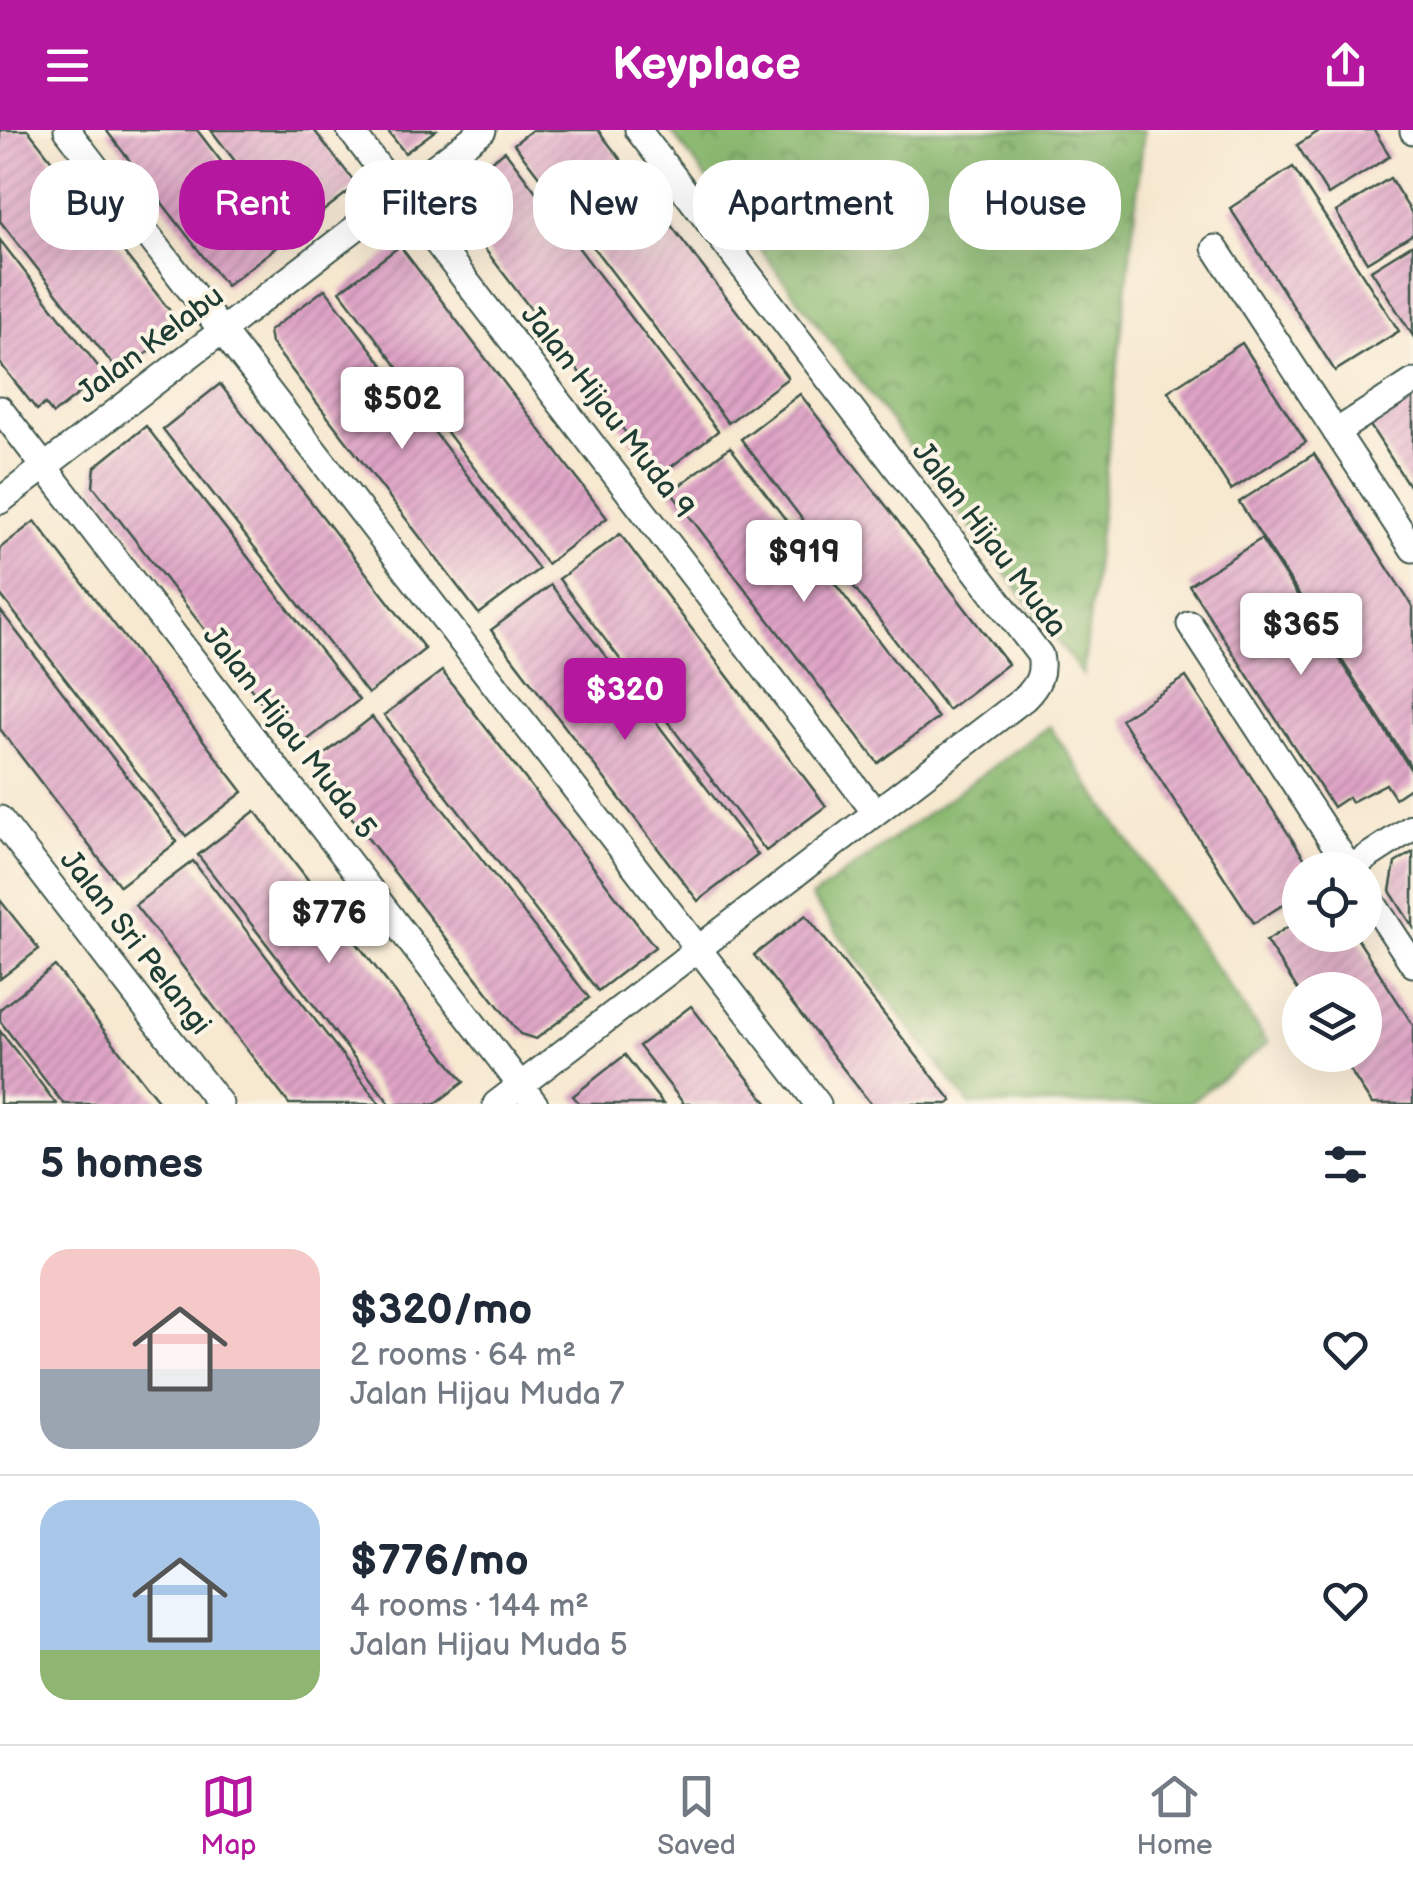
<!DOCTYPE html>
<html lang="en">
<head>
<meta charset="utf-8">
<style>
	:root { --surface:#fff; --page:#f6f6f7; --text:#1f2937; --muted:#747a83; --line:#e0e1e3; --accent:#b5179e }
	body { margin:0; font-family:"Balsamiq Sans",sans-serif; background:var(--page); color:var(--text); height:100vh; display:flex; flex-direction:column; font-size:38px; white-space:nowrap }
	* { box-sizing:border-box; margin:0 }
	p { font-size:32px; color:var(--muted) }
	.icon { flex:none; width:55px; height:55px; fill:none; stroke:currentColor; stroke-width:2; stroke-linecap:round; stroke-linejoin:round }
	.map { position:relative; height:974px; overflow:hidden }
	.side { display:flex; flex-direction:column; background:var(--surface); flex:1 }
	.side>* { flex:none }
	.guide { position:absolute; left:30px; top:30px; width:1355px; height:90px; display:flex; gap:20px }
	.buttons { position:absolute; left:1282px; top:722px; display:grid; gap:20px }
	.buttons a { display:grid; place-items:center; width:100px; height:100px; border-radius:50%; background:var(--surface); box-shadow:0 10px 40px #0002; font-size:50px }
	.price { position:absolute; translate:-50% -85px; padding:0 22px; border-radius:10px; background:#fff; color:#222; font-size:32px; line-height:65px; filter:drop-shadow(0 2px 5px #0008) }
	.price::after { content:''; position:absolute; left:50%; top:60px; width:30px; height:22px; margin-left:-15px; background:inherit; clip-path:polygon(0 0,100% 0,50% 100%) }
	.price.current { background:var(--accent); color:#fff }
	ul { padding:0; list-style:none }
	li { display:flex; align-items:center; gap:30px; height:250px; padding:0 40px }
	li+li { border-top:2px solid var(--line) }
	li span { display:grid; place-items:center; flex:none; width:280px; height:200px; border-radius:30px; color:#555 }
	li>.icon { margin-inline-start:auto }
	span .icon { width:120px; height:120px; fill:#fffc; stroke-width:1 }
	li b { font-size:42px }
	h2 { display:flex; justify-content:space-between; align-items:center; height:120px; padding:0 40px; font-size:42px }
	.chip { padding:0 35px; border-radius:40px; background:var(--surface); box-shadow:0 10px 40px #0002; font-size:35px; line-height:90px }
	.chip.current { background:var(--accent); color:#fff }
	header { display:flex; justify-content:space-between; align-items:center; height:130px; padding:0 40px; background:var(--accent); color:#fff; font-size:45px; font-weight:700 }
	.menu { display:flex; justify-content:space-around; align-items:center; height:140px; border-top:2px solid var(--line); background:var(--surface); font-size:28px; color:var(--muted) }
	.menu a { display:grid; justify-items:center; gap:5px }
	.menu .current { color:var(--accent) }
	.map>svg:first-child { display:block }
</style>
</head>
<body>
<header><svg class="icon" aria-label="menu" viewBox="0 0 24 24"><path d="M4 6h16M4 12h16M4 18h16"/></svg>Keyplace<svg class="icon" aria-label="share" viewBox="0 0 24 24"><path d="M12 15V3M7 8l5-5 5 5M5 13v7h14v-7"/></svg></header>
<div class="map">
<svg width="1413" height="974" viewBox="0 0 1413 974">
	<defs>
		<pattern id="forest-crowns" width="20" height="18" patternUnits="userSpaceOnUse" patternTransform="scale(2.5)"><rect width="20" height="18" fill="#8cba72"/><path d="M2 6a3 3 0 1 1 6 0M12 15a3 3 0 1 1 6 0" fill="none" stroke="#72985e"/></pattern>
		<pattern id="building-hatch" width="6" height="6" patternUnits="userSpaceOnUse" patternTransform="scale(2.5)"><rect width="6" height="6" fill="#dfa3c6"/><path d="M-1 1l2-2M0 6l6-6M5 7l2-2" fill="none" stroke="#b486a2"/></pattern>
	</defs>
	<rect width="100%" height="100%" fill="#fcf5e5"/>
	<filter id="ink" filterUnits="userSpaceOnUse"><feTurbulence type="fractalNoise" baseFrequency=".01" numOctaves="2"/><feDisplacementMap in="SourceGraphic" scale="20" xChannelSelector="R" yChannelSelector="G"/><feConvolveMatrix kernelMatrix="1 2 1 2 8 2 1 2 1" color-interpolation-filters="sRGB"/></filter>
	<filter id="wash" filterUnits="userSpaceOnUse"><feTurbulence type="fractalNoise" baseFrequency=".0048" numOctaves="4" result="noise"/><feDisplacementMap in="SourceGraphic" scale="40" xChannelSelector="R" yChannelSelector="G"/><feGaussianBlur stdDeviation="2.25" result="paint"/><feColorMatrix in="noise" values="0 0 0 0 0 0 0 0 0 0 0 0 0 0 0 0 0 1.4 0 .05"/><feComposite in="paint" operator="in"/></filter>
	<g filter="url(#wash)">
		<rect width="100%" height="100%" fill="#f7e8d0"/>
		<g fill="url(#forest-crowns)" stroke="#567c53" stroke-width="2.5">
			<path d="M 670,0 L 1144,0 L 1083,545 Z"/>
			<path d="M 1049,596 L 1268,913 L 1188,974 L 969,974 L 811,768 Z"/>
		</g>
		<g id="blocks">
			<g fill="url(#building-hatch)">
				<path d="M 0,0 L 28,0 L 170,181 L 169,206 L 120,244 L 0,91 Z"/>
				<path d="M 106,0 L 197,0 L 283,112 L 226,156 Z"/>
				<path d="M 211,0 L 314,0 L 357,55 L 292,105 Z"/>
				<path d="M 387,0 L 436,0 L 405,23 Z"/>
				<path d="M 532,0 L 598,0 L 788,248 L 728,293 L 514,14 Z"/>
				<path d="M 1321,0 L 1374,0 L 1390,26 L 1328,65 L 1297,15 Z"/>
				<path d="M 505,21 L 718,301 L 659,346 L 451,75 L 454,59 Z"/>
				<path d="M 1293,37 L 1399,201 L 1335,241 L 1230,78 Z"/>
				<path d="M 1390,48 L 1413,85 L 1413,104 L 1367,132 L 1336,82 Z"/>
				<path d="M 0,110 L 104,244 L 53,284 L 45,274 L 37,280 L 0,233 Z"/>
				<path d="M 1413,114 L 1413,206 L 1371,140 Z"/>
				<path d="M 400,116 L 607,388 L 547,434 L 340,161 Z"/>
				<path d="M 325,159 L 539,439 L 479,484 L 271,213 L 269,201 Z"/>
				<path d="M 1242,213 L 1306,312 L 1231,360 L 1168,261 Z"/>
				<path d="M 220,254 L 425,519 L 368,564 L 163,299 Z"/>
				<path d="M 800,264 L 1008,534 L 948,580 L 741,309 Z"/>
				<path d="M 1413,266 L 1413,362 L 1369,294 Z"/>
				<path d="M 146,296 L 359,570 L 297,618 L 93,356 L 95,337 Z"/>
				<path d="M 730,317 L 938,588 L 878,633 L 671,362 Z"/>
				<path d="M 1314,324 L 1413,477 L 1413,640 L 1239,372 Z"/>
				<path d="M 35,391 L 243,662 L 186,706 L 0,464 L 0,418 Z"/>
				<path d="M 620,404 L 826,676 L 766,721 L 559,449 Z"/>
				<path d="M 1261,409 L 1413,643 L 1413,656 L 1395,668 L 1386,654 L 1351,672 L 1348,667 L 1333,677 L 1189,455 Z"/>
				<path d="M 551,455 L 758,725 L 698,771 L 491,500 Z"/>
				<path d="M 0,480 L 177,712 L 120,756 L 0,599 Z"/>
				<path d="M 442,541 L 655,817 L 598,861 L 384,585 Z"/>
				<path d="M 1186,547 L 1312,740 L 1300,740 L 1300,764 L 1254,793 L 1121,589 Z"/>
				<path d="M 372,587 L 589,868 L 536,909 L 520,904 L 311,635 Z"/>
				<path d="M 255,681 L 464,952 L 435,974 L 390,974 L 198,725 Z"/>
				<path d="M 1413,722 L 1413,797 L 1390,761 L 1395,733 Z"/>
				<path d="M 193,731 L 225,773 L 380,974 L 289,974 L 135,775 Z"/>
				<path d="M 0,770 L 39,819 L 0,849 Z"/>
				<path d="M 806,785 L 952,971 L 948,974 L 871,974 L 754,825 Z"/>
				<path d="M 1300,789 L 1300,805 L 1355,805 L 1413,895 L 1413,974 L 1372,974 L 1340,925 L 1365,925 L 1365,860 L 1298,860 L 1266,811 Z"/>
				<path d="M 55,836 L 144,953 L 161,974 L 64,974 L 54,962 L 0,891 L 0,879 Z"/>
				<path d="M 691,876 L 720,913 L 768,974 L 684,974 L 639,916 Z"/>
				<path d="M 0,901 L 36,947 L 56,974 L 0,974 Z"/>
				<path d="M 625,925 L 663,974 L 580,974 L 573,966 Z"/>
			</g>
		</g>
	</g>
	<g filter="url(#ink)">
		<use href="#blocks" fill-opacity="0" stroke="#3f574b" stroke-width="2.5"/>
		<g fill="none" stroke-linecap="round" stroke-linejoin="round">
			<defs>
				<g id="minor">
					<path d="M 67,0 L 818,974"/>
					<path d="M 350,0 L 874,681"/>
					<path d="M 1413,0 L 1413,1"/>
					<path d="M 1215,118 L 1413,419"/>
					<path d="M 0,279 L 535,974"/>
					<path d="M 1336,302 L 1413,252"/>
					<path d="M 0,371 L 483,0"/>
					<path d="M 1190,494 L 1351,740"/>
					<path d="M 0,689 L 220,974"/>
					<path d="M 1350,738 L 1413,697"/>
					<path d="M 1365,761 L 1413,834"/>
					<path d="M 496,974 L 1025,568 C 1038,555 1044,543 1040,525 L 638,0"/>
				</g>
			</defs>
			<use href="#minor" stroke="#3f574b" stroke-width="29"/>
			<use href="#minor" stroke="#fff" stroke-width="25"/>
		</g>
	</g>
	<g text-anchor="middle" stroke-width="8" stroke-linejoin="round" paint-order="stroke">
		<g font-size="30" fill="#1f3d34" stroke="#fcf5e5">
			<text transform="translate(150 214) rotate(-37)" y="10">Jalan Kelabu</text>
			<text transform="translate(608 281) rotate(52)" y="10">Jalan Hijau Muda 9</text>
			<text transform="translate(990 409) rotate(53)" y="10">Jalan Hijau Muda</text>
			<text transform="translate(290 602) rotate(52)" y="10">Jalan Hijau Muda 5</text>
			<text transform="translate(136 812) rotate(52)" y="10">Jalan Sri Pelangi</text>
		</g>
	</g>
</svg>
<div class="buttons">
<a><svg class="icon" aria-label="locate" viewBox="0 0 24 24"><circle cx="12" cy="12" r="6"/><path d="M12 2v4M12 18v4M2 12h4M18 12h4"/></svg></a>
<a><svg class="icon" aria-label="layers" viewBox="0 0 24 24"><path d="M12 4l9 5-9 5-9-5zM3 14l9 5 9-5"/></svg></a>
</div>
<b class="price" style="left:402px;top:322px">$502</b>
<b class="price" style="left:804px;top:475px">$919</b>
<b class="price" style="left:1301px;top:548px">$365</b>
<b class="price current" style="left:625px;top:613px">$320</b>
<b class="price" style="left:329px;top:836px">$776</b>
<div class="guide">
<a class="chip">Buy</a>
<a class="chip current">Rent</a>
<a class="chip">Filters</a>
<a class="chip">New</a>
<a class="chip">Apartment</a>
<a class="chip">House</a>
</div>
</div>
<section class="side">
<h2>5 homes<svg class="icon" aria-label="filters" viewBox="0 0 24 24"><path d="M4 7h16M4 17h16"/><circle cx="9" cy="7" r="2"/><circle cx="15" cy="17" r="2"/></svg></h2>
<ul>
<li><span style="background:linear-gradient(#f6c9c9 60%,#9aa5b1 0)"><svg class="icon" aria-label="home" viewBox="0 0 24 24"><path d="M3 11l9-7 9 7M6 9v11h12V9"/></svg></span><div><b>$320/mo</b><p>2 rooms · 64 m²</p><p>Jalan Hijau Muda 7</p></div><svg class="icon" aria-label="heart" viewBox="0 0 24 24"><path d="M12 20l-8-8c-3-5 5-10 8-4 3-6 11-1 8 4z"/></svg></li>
<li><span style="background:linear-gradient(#a9c7e8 75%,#8fb573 0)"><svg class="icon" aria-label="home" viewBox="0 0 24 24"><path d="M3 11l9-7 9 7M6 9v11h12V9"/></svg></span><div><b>$776/mo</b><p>4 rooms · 144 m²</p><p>Jalan Hijau Muda 5</p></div><svg class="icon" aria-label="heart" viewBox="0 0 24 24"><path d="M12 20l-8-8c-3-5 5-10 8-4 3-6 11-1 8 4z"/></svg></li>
</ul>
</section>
<nav class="menu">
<a class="current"><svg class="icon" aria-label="map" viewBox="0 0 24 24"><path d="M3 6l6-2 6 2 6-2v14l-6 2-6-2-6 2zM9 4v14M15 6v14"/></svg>Map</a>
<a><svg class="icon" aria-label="saved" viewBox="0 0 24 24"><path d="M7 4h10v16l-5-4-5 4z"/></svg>Saved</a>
<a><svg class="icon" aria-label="home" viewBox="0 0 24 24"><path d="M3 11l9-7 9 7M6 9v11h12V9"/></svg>Home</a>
</nav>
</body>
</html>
